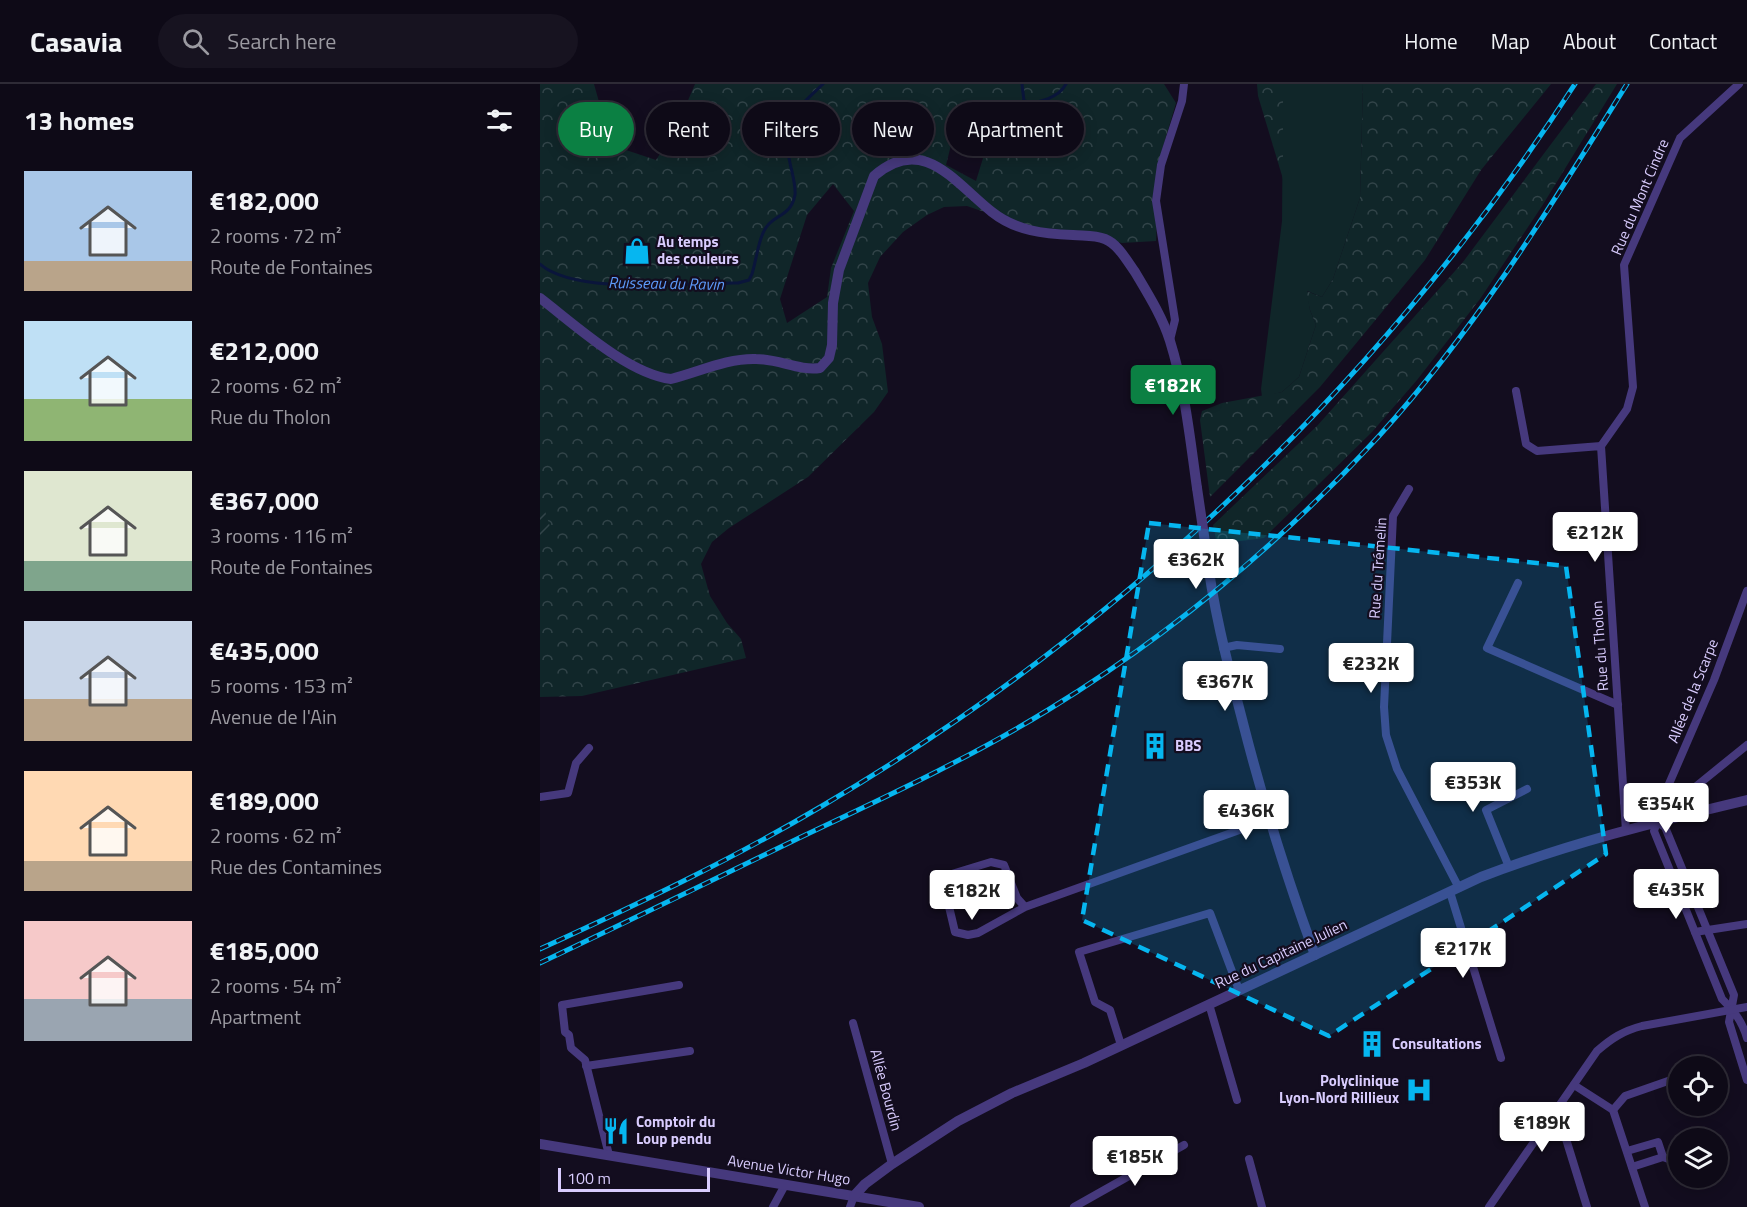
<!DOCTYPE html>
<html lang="en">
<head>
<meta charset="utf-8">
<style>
	:root { --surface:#0e0a17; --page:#171320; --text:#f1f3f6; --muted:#9b9aa1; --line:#2e2b36; --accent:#0b8043 }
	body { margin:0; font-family:"Titillium Web",sans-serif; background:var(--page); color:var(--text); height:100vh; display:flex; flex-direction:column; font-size:22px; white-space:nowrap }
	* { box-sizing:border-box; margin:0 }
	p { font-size:20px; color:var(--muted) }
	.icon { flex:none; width:33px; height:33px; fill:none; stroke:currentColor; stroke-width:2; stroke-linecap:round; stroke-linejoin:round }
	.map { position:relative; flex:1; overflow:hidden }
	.sheet { display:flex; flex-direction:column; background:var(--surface); width:540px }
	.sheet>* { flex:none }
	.hud { position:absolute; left:18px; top:18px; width:570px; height:54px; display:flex; gap:12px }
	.buttons { position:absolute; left:1128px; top:972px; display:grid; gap:12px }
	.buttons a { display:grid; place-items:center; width:60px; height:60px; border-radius:50%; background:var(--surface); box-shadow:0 3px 15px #0003,0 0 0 2px var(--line); font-size:30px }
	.scale { position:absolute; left:18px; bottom:15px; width:152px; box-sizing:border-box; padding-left:6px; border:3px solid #d9ccfe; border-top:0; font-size:16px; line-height:21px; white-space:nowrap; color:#d9ccfe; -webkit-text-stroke:4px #130d1f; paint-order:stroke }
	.price { position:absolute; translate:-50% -51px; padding:0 14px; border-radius:6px; background:#fff; color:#222; font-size:20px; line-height:39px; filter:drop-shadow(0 2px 3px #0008) }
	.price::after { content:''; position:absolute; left:50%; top:36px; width:18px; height:14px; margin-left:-9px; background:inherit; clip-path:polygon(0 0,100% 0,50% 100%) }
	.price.selected { background:var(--accent); color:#fff }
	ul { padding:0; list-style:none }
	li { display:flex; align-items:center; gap:18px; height:150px; padding:0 24px }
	li span { display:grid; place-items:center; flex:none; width:168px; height:120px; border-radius:0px; color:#555 }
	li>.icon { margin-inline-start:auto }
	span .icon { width:72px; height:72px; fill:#fffc; stroke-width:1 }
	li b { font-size:26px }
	h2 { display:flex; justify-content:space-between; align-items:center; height:72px; padding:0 24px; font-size:26px }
	.chip { padding:0 21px; border-radius:27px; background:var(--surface); box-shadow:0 3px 15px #0003,0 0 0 2px var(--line); font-size:21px; line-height:54px }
	.chip.selected { background:var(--accent); color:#fff }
	header { display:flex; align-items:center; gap:36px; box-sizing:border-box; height:84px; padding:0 30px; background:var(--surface); border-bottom:2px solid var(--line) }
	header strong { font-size:28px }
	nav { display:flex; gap:33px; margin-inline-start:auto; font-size:21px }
	.search { width:420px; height:54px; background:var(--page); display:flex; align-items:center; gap:15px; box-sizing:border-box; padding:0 21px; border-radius:33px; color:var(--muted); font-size:22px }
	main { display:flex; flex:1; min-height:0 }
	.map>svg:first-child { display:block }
</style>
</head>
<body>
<header>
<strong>Casavia</strong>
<div class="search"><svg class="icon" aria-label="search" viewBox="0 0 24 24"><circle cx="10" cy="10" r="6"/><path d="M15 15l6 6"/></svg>Search here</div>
<nav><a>Home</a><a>Map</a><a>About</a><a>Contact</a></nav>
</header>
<main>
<section class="sheet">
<h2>13 homes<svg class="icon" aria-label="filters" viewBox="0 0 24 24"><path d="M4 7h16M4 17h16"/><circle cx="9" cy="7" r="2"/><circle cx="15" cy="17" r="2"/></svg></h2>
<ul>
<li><span style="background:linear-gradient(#a9c7e8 75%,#b9a48a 0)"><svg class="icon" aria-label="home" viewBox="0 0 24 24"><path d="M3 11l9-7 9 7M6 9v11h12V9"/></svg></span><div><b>€182,000</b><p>2 rooms · 72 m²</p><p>Route de Fontaines</p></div></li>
<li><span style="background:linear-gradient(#bfe0f5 65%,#8fb573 0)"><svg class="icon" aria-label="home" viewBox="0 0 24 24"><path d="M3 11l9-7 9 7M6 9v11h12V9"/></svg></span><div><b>€212,000</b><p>2 rooms · 62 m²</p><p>Rue du Tholon</p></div></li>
<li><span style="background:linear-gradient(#dfe7d0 75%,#7fa58c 0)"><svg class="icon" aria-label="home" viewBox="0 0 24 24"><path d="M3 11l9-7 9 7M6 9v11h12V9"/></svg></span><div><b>€367,000</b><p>3 rooms · 116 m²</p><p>Route de Fontaines</p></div></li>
<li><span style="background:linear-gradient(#c9d6e8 65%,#b9a48a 0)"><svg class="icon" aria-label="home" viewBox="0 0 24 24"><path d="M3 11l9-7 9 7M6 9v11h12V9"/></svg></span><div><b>€435,000</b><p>5 rooms · 153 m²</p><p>Avenue de l'Ain</p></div></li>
<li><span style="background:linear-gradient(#ffd9b3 75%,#b9a48a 0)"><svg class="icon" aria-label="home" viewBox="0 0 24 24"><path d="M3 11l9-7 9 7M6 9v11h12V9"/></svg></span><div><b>€189,000</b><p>2 rooms · 62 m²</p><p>Rue des Contamines</p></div></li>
<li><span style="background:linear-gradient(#f6c9c9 65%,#9aa5b1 0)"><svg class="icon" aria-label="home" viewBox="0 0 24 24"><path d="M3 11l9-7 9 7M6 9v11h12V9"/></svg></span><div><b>€185,000</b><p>2 rooms · 54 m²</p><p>Apartment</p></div></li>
</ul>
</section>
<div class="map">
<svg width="1207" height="1123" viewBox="0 0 1207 1123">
	<defs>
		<pattern id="forest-crowns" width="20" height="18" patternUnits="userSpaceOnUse" patternTransform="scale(1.5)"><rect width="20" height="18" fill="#102629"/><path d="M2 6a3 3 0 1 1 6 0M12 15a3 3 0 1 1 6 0" fill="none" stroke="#324449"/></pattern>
		<pattern id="garden-furrows" width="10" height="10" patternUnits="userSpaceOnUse" patternTransform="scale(1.5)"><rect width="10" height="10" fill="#102629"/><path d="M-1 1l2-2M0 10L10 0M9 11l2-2" fill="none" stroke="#324449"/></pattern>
	</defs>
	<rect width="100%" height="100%" fill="#130d1f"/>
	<path fill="#102629" d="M 743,0 L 823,0 L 820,114 L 793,195 L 782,213 L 767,207 L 770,226 L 776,241 L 759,293 L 742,308 L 722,313 L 721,305 L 742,137 Z"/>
	<g fill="url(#forest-crowns)" fill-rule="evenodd">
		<path d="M 0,0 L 54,0 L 71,61 L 116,76 L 135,47 L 155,0 L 624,0 L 636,19 L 620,73 L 616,157 L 582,159 L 544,149 L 497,146 L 427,122 L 404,123 L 387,131 L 363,148 L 340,173 L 328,199 L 332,233 L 342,260 L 348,308 L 334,328 L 268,393 L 189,444 L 172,458 L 161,480 L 170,512 L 187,539 L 201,555 L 206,574 L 42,612 L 0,613 ZM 417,37 L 451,48 L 436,97 L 406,81 ZM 293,100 L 314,127 L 291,184 L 287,213 L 247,239 L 240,215 L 267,131 Z"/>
		<path d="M 717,0 L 743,0 L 743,95 L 718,12 Z"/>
		<path d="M 823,0 L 1011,0 L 941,86 L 885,176 L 780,303 L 670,413 L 660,336 L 662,327 L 682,319 L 742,308 L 759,293 L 776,241 L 770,226 L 766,207 L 782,213 L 793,195 L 820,114 Z"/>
		<path d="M 1056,0 L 1077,0 L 1002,122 L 940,215 L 877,296 L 832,348 L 724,454 L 677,460 L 673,441 L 777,342 L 923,178 Z"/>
	</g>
	<path fill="url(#garden-furrows)" d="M 5,427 L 12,449 L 0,451 L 0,428 Z"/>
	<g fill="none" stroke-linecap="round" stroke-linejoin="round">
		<g stroke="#0a153b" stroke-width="3">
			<path d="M 482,0 L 484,17 C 498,21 519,13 526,0"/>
			<path d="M 0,180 C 36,212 150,198 198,199 L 209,196 L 212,190 C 216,178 219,150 228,141 C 238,130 251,131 255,111 C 256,101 252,89 250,79 C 240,36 254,28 283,0"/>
		</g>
		<g stroke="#46397d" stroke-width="8">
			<path d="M 630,256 L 635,236 L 616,117 L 621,81 L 642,17 L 644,0"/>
			<path d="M 976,307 L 986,360 L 997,367 L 1061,362 L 1086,747"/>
			<path d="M 1061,362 L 1087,325 L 1093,303 L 1084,181 L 1140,54 L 1199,0"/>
			<path d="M 869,405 L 853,432 L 844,623 L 846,651 L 857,685 L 919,804"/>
			<path d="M 978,499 L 947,564 L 1078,621"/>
			<path d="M 683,564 L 697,561 L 740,565"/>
			<path d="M 0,713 L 28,709 L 36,679 L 49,664"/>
			<path d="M 1122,716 L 1174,596 L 1207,507"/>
			<path d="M 1138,717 L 1207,661"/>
			<path d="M 1084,718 L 1138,717"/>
			<path d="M 969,783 L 946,726 L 987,705"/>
			<path d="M 910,808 L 961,974"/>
			<path d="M 485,823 L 438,849 L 428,851 L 415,848 L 402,793 L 451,778 L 464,781 L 477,814 L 485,823 L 730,735"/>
			<path d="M 1155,848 L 1207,840"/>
			<path d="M 669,920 L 697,1016"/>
			<path d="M 313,939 L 352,1080"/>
			<path d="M 1207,954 C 1202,937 1194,927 1182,915 L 1114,747 L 1117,738 L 1125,743 L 1194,911 L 1189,938 L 1207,996"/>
			<path d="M 581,961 L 570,926 L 555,918 L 539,868 L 670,829 L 699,906"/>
			<path d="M 46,982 L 150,967"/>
			<path d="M 1034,1001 L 1073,1026 L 1105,1123"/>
			<path d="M 1073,1026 L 1085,1012 L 1128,997"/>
			<path d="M 1026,1055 L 1047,1123"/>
			<path d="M 1087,1067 L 1118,1058 L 1123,1073"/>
			<path d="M 69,1071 L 45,976 L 31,964 L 29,951 L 25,948 L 22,921 L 139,901"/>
			<path d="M 709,1075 L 722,1123"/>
			<path d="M 1092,1083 L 1123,1073 L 1134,1077 L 1138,1076"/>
			<path d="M 233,1123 L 245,1101"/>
			<path d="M 310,1123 L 314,1112"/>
			<path d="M 534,1123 L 644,1061"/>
			<path d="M 949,1123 L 1057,967 C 1072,954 1083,947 1102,942 L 1207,923"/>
		</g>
		<g stroke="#46397d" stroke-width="10">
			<path d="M 0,214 C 34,240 88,290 131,295 C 159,288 187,274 216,275 C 239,275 259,287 280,284 L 289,274 L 292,261 L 293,219 L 299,186 L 334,92 C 383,49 415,99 452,128 C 476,147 504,150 533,151 C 544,152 555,151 565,155 C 578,160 587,177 595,188 C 608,210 622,232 630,257 C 645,305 650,355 657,404"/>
			<path d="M 666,465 C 673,525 688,581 703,639 C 723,717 747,795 775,871"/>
			<path d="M 0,1060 L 379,1123"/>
			<path d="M 314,1112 L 325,1100 L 352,1080 L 418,1037 L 472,1009 L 544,979 L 941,793 C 1027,760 1118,737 1207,716"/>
		</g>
		<defs>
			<g id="rail">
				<path d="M 0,865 C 96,821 191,776 282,722 C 585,544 844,295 1035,0"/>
				<path d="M 0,879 C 87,838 173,796 259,754 C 343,714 428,675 508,626 C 630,551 742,458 839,352 C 936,245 1011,122 1087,0"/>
			</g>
		</defs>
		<use href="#rail" stroke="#06b6f0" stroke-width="5"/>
		<use href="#rail" stroke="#130d1f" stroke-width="3" stroke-dasharray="9" stroke-linecap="butt"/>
		<path stroke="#46397d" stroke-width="10" d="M 657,404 L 666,465"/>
	</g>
	<path fill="#06b6f0" fill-opacity="0.2" stroke="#06b6f0" stroke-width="4.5" stroke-dasharray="12 8" stroke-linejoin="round" d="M 609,439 L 1026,482 L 1066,770 L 789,952 L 542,836 Z"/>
	<defs>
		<symbol id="shop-bare" viewBox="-9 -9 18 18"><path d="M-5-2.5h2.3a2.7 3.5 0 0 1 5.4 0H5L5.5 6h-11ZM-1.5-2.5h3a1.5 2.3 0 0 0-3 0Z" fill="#06b6f0" stroke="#130d1f" stroke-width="2.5" paint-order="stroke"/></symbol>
		<symbol id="building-bare" viewBox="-9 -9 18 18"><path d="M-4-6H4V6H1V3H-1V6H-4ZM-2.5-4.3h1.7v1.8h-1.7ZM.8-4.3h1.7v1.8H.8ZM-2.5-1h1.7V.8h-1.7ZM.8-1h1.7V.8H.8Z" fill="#06b6f0" stroke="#130d1f" stroke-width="2.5" paint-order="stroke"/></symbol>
		<symbol id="hospital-bare" viewBox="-9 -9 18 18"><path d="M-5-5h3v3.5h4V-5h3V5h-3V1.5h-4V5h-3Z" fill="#06b6f0" stroke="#130d1f" stroke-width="2.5" paint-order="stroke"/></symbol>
		<symbol id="restaurant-bare" viewBox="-9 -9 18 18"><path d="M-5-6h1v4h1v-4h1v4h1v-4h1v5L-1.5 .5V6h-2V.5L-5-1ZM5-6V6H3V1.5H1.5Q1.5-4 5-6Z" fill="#06b6f0" stroke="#130d1f" stroke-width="2.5" paint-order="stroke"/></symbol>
	</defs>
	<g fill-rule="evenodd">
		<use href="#shop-bare" x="78" y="148" width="38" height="38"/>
		<use href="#building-bare" x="596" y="643" width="38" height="38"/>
		<use href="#building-bare" x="813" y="941" width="38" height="38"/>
		<use href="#hospital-bare" x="860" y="987" width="38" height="38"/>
		<use href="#restaurant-bare" x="57" y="1028" width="38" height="38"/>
	</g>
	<g text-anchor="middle" stroke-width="4.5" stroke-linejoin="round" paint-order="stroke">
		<g font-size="15" fill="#d9ccfe" stroke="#130d1f">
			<text transform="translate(1100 113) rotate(-67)" y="5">Rue du Mont Cindre</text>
			<text transform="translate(838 484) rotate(-86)" y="5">Rue du Trémelin</text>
			<text transform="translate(1060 562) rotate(-94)" y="5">Rue du Tholon</text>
			<text transform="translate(1153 607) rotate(-68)" y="5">Allée de la Scarpe</text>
			<text transform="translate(741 870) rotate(-25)" y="5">Rue du Capitaine Julien</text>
			<text transform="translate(346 1006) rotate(75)" y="5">Allée Bourdin</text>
			<text transform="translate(249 1086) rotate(9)" y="5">Avenue Victor Hugo</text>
		</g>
		<g font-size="15" font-weight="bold" fill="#d9ccfe" stroke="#130d1f" text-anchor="start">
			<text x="117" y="163">Au temps<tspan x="117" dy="17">des couleurs</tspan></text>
			<text x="635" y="667">BBS</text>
			<text x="852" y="965">Consultations</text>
			<text x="859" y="1002" text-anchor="end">Polyclinique<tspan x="859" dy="17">Lyon-Nord Rillieux</tspan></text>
			<text x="96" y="1043">Comptoir du<tspan x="96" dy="17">Loup pendu</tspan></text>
		</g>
		<g font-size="16" font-style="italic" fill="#5d9afb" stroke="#130d1f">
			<text transform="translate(126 199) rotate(1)" y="6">Ruisseau du Ravin</text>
		</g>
	</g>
</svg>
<div class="buttons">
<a><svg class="icon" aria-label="locate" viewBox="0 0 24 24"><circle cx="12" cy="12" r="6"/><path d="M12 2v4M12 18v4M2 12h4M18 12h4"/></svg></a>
<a><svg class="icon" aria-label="layers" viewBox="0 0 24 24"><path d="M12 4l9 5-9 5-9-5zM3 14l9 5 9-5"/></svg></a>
</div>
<div class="scale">100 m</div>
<b class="price selected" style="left:633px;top:332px">€182K</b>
<b class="price" style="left:1055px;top:479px">€212K</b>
<b class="price" style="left:656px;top:506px">€362K</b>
<b class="price" style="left:831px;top:610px">€232K</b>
<b class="price" style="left:685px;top:628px">€367K</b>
<b class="price" style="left:933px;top:729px">€353K</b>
<b class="price" style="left:1126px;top:750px">€354K</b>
<b class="price" style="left:706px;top:757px">€436K</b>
<b class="price" style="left:1136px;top:836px">€435K</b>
<b class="price" style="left:432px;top:837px">€182K</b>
<b class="price" style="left:923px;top:895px">€217K</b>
<b class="price" style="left:1002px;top:1069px">€189K</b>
<b class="price" style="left:595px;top:1103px">€185K</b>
<div class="hud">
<a class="chip selected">Buy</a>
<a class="chip">Rent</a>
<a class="chip">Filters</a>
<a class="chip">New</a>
<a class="chip">Apartment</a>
</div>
</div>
</main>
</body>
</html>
